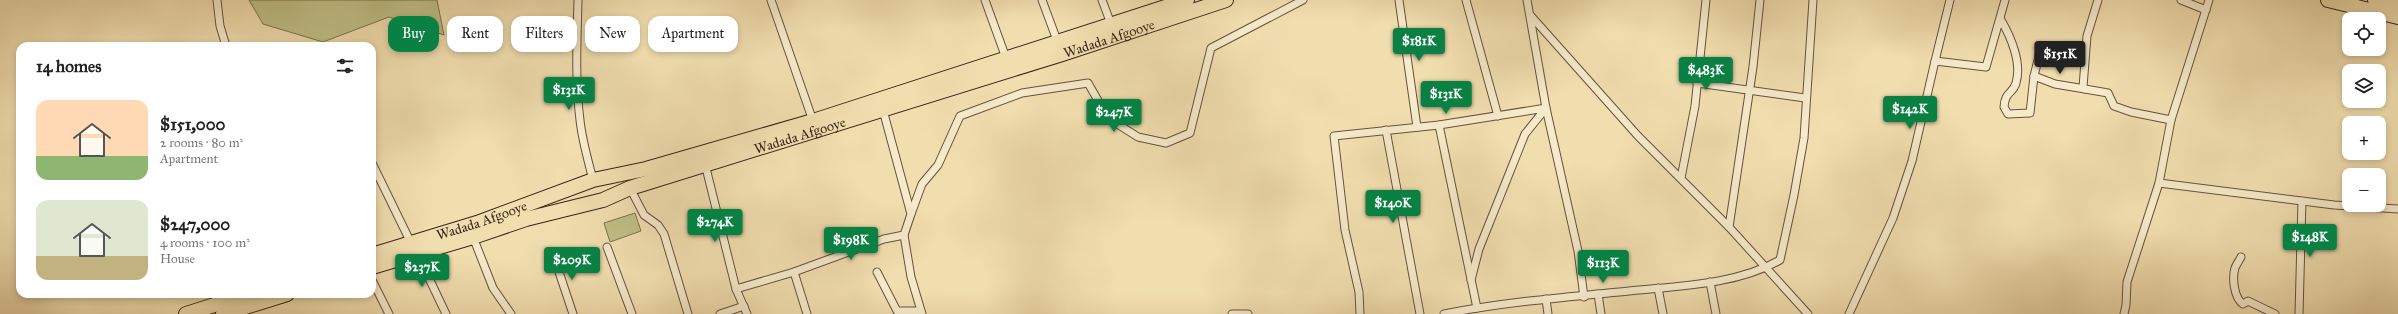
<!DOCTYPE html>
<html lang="en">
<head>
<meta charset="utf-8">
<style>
	:root { --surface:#fff; --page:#f2f2f2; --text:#222; --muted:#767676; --accent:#0b8043 }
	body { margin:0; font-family:"IM FELL Great Primer",serif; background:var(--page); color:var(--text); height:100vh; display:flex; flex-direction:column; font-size:15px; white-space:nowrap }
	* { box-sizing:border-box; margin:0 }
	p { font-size:13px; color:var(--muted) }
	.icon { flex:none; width:22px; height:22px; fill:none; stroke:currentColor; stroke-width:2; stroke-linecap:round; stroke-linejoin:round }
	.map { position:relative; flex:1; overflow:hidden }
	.drawer { position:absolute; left:16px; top:42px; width:360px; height:256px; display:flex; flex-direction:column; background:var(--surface); border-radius:12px; box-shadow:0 2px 6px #0003 }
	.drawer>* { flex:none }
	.guide { position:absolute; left:388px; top:16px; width:380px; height:36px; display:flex; gap:8px }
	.fabs { position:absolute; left:2342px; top:12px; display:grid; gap:8px }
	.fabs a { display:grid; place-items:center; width:44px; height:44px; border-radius:8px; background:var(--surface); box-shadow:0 2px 6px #0003; font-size:20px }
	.price { position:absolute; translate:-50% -34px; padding:0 9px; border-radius:4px; background:var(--accent); color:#fff; font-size:13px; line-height:26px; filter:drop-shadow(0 1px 2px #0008) }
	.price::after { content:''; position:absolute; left:50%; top:24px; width:12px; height:9px; margin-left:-6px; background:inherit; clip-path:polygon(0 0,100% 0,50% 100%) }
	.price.active { background:#222; color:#fff }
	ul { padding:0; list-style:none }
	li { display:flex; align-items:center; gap:12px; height:100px; padding:0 20px }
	li span { display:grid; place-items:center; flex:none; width:112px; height:80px; border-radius:12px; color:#555 }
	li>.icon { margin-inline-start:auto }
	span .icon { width:48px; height:48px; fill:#fffc; stroke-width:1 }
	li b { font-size:17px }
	h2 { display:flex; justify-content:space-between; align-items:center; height:48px; padding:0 20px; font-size:17px }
	.tag { padding:0 14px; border-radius:12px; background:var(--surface); box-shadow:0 2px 6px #0003; font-size:14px; line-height:36px }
	.tag.active { background:var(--accent); color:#fff }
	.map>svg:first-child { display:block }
</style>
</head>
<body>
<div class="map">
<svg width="2398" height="314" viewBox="0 0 2398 314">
	<rect width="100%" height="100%" fill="#f1deaf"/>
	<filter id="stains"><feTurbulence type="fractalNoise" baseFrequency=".005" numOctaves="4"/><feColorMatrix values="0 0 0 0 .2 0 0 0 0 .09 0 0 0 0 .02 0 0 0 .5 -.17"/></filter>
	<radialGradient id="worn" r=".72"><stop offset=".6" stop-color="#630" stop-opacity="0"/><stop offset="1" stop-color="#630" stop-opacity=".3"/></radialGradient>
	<g fill="#c0c087" stroke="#7b7250">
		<path d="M 249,0 L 437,0 L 444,35 L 389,17 L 323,42 L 263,24 Z"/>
		<path d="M 635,213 L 641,231 L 610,242 L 604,223 Z"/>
	</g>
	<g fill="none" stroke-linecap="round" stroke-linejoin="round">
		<defs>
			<g id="street">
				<path d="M 217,0 L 220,26 L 226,46"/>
				<path d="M 578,0 C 577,40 575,80 580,120 C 582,140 588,160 593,180"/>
				<path d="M 771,0 L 813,121"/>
				<path d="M 985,0 L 1006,58"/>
				<path d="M 1042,0 L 1058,43"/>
				<path d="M 1102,0 L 1111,24"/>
				<path d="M 1399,0 L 1417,127"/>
				<path d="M 1466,0 L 1498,116"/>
				<path d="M 1527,0 L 1546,108 L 1578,251 L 1584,297"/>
				<path d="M 2098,0 L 2087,36 L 2083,87 L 2085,89 L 2108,93 L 2114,106 L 2131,112 L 2171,120"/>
				<path d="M 2181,0 L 2206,10"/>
				<path d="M 1531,16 L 1638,136 L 1729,227 L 1808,314"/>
				<path d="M 2001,20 C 2011,37 2022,63 2016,83 C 2013,94 2005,91 2004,107 L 2008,114 L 2030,113 L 2034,76"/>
				<path d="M 2039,56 L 2034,76 L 2055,84 L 2085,89"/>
				<path d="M 1935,61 L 1950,0"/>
				<path d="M 1697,83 L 1805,98"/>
				<path d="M 883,110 L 911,214 L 904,235 L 911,277 L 922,314"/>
				<path d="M 1439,125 L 1477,308"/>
				<path d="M 1386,130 L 1420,314"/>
				<path d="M 372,163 L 411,243"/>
				<path d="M 705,164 L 736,289 L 747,314"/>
				<path d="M 1681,178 L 1695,106 L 1706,0"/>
				<path d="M 2159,183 L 2334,205 L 2398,209"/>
				<path d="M 630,188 L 644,215 L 658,225 L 664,234 L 688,314"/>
				<path d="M 911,214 L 922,184 L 938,165 L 960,116 L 1022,93 L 1088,83 L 1108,118 L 1138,137 L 1166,143 L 1190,133 L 1211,48 L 1303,0"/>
				<path d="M 1729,227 L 1753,67 L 1760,0"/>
				<path d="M 473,237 L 493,288 L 511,314"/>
				<path d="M 607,247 L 632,314"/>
				<path d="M 417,253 L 446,314"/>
				<path d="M 553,254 L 573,314"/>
				<path d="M 2241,257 C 2239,261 2236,265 2235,268 C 2232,278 2234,298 2243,304 L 2248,301 L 2275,314"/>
				<path d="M 794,272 L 884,239 L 904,235"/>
				<path d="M 877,272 L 897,311 L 921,311"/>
				<path d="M 372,280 L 389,314"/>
				<path d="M 1710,282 L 1716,314"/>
				<path d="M 1658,288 L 1663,314"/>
				<path d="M 736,289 L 794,272 L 807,314"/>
				<path d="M 1598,294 L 1601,314"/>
				<path d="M 1546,299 L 1548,314"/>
				<path d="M 720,314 L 744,306"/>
				<path d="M 1232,314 L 1248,314"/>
				<path d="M 1360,314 L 1359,292 L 1345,230 L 1334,136 L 1439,125 L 1546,108 L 1525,134 L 1479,249 L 1471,280"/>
				<path d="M 1444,314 C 1505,302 1567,297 1629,291 C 1678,286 1736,285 1780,260 L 1794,195 L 1804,138 L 1813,0"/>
				<path d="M 1849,314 L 1893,218 L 1912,161 L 1935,61 L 1986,67 L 2005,0"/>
				<path d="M 2124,314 L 2126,305 L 2127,282 L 2159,183 L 2171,120 L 2209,0"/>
				<path d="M 2299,314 L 2302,201"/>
			</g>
			<g id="highway">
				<path d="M 2328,0 L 2398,17"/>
				<path d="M 2375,0 L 2398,6"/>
				<path id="s1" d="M 372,255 L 477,223 L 593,180 L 646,169 L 813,121 L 1187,0"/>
				<path id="s2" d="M 372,267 L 473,237 L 526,219 L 603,200 L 630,188 L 1062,54 L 1226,0"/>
				<path d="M 186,314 L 249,294"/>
				<path d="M 223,314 L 287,294"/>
			</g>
		</defs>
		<use href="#street" stroke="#65523e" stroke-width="9"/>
		<use href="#highway" stroke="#362419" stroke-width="16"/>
		<use href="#street" stroke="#f6eacb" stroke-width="7"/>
		<use href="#highway" stroke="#f1deaf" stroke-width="14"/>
	</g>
	<g text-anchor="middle" stroke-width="4" stroke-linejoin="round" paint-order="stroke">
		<g font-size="14" fill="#362419" stroke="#f6eacb">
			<text dy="5" stroke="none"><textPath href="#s2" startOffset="772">Wadada Afgooye</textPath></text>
			<text dy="5" stroke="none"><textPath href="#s2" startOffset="448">Wadada Afgooye</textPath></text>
			<text dy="5" stroke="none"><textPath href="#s1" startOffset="115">Wadada Afgooye</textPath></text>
		</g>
	</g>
	<rect width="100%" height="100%" filter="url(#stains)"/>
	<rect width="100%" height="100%" fill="url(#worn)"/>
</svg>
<div class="fabs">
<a><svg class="icon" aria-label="locate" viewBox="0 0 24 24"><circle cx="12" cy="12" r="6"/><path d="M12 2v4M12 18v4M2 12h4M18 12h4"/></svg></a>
<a><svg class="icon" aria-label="layers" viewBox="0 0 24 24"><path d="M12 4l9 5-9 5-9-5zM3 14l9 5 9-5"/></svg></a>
<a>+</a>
<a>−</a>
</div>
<b class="price" style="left:1419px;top:62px">$181K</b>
<b class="price active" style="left:2060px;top:75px">$151K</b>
<b class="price" style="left:1706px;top:91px">$483K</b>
<b class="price" style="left:569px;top:111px">$131K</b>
<b class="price" style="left:1446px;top:115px">$131K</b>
<b class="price" style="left:1910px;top:130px">$142K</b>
<b class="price" style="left:1114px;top:133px">$247K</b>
<b class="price" style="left:1393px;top:224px">$140K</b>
<b class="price" style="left:715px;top:243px">$274K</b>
<b class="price" style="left:2310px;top:258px">$148K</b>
<b class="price" style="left:851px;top:261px">$198K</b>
<b class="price" style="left:572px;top:281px">$209K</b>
<b class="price" style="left:1603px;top:284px">$113K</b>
<b class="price" style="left:422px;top:288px">$237K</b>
<div class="guide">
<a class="tag active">Buy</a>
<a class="tag">Rent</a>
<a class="tag">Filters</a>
<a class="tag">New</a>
<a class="tag">Apartment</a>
</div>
<section class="drawer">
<h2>14 homes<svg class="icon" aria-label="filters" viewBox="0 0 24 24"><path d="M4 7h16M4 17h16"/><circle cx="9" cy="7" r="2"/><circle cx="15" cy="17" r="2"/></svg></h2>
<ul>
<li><span style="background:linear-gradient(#ffd9b3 70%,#8fb573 0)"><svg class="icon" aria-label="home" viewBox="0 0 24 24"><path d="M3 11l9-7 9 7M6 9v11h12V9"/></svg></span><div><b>$151,000</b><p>2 rooms · 80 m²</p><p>Apartment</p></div></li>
<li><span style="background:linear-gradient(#dfe7d0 70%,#c2b280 0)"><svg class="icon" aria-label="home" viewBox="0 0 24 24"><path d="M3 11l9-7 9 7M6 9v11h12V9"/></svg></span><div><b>$247,000</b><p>4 rooms · 100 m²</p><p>House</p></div></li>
</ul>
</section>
</div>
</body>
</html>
